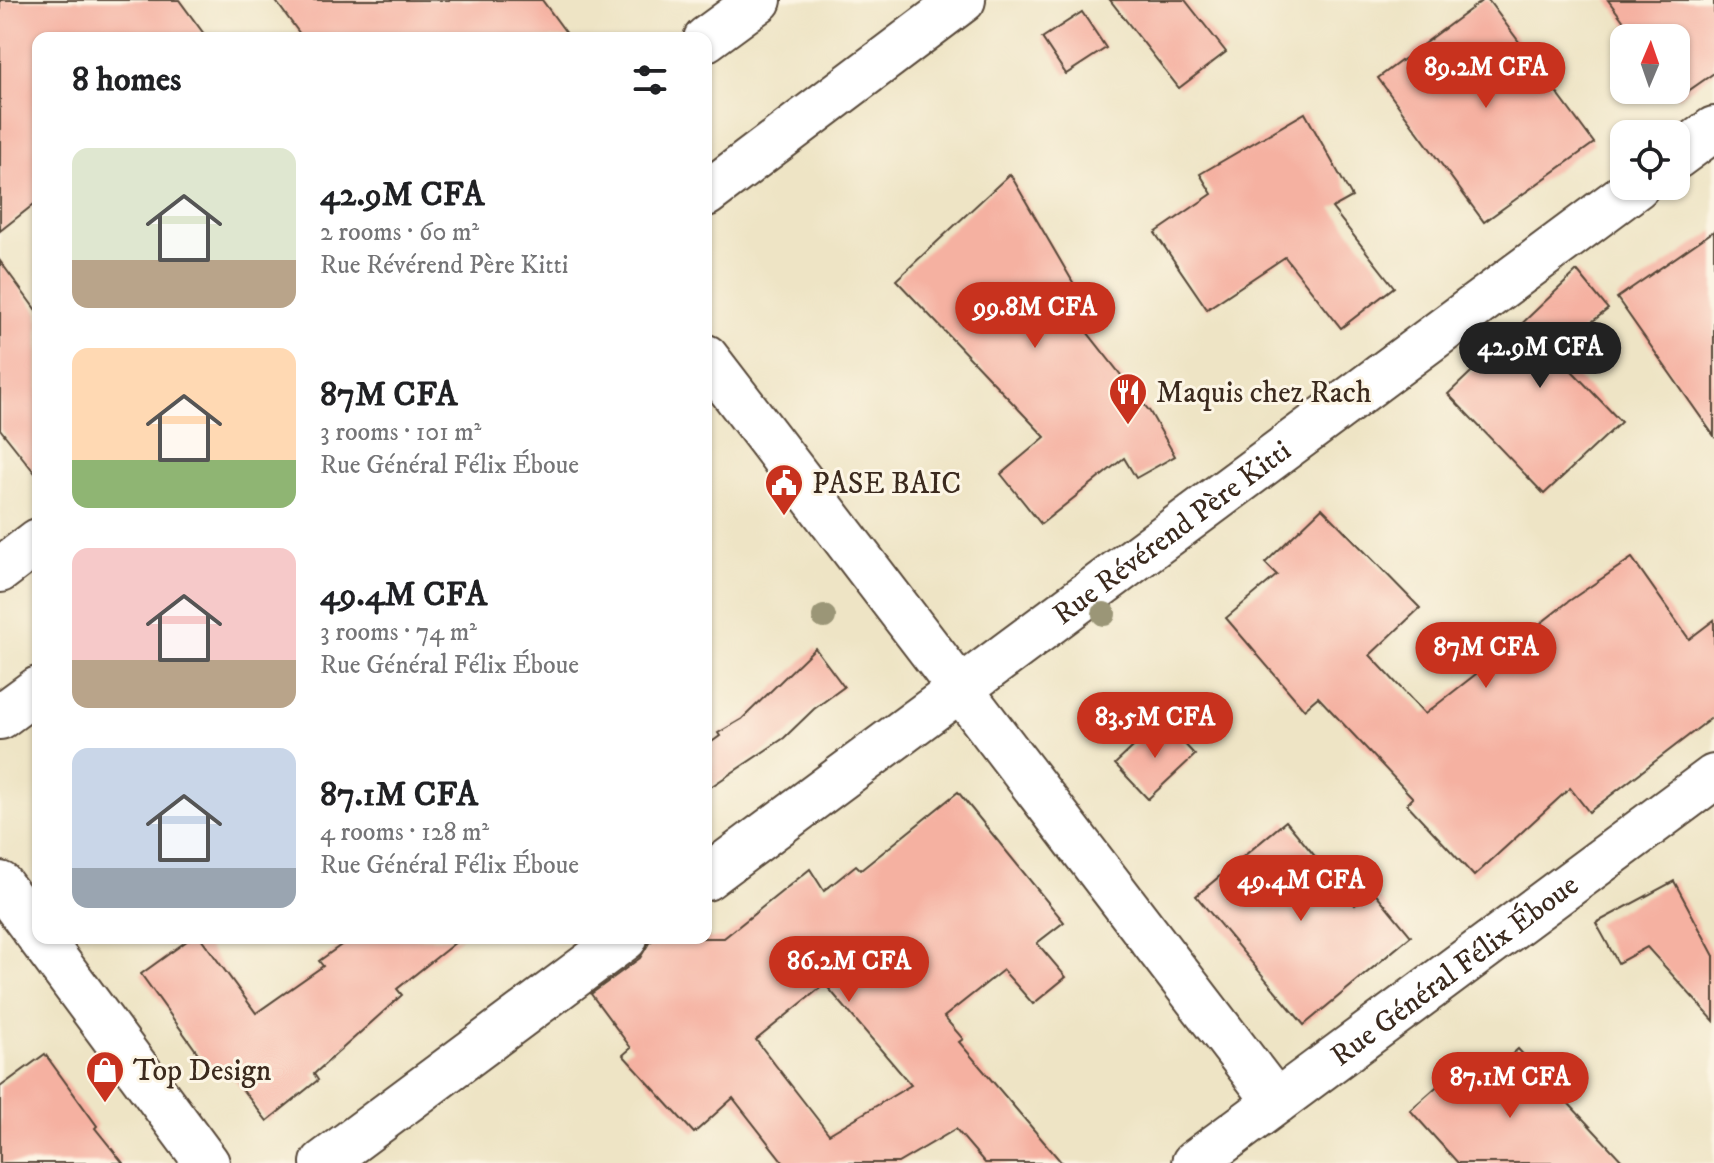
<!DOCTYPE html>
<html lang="en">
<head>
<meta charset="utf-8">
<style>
	:root { --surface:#fff; --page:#f6f6f6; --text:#202124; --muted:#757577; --accent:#c8321e }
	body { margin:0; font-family:"IM FELL DW Pica",serif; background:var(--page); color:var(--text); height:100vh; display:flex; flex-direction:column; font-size:30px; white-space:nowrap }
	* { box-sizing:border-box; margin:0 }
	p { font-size:26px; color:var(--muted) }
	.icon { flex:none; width:44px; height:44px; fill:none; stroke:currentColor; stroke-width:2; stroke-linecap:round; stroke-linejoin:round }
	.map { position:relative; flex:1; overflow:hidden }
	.sheet { position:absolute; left:32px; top:32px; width:680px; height:912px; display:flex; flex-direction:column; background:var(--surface); border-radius:16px; box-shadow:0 2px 6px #0004 }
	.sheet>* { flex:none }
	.needle { width:52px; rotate:2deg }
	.fabs { position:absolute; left:1610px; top:24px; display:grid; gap:16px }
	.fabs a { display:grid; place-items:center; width:80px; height:80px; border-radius:16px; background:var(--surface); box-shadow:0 2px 6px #0004; font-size:40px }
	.price { position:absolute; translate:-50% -68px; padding:0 18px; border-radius:28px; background:var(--accent); color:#fff; font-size:26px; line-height:52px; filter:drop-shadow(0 2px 4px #0008) }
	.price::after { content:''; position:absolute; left:50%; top:48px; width:24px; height:18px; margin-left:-12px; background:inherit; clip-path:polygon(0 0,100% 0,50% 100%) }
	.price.selected { background:#222; color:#fff }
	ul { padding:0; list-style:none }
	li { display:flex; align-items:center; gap:24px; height:200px; padding:0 40px }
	li span { display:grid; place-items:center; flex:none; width:224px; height:160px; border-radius:16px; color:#555 }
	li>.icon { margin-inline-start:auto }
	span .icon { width:96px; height:96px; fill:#fffc; stroke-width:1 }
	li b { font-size:34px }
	h2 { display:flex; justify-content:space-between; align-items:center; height:96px; padding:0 40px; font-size:34px }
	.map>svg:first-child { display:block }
</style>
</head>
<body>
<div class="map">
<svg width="1714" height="1163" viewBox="0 0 1714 1163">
	<rect width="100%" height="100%" fill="#fcf5e5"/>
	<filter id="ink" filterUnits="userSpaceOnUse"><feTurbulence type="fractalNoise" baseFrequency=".0125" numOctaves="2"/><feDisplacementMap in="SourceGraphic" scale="16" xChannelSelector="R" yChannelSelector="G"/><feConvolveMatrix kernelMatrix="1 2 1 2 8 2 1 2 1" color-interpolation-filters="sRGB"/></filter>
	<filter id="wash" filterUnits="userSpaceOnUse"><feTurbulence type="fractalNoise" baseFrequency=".006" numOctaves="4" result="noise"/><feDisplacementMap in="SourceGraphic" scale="32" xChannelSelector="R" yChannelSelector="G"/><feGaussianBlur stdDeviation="1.8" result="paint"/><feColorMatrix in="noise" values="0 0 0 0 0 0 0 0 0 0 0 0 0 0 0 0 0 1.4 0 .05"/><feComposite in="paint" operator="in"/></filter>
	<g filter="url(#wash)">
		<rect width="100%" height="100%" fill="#eee4c5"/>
		<g id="blocks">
			<g fill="#f5b1a1" fill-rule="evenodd">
				<path d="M 0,0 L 179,0 L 207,38 L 38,38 L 38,201 L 0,231 Z"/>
				<path d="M 275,0 L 542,0 L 570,38 L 303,38 Z"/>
				<path d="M 1110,0 L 1185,0 L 1226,52 L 1179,88 Z"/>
				<path d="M 1483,0 L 1488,0 L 1594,143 L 1484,222 L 1378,78 Z"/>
				<path d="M 1608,0 L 1714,0 L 1714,73 L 1678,98 L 1673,90 L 1676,90 L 1676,38 L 1636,38 Z"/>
				<path d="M 1082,12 L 1106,48 L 1066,74 L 1042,38 Z"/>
				<path d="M 1305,113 L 1352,197 L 1332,208 L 1394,287 L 1341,328 L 1285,257 L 1207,309 L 1155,233 L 1212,194 L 1200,174 Z"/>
				<path d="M 1010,174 L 1074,284 L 1069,288 L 1097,316 L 1084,328 L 1150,412 L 1175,456 L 1136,478 L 1124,458 L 1041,524 L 1001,474 L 1045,437 L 896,280 Z"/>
				<path d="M 1714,231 L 1714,436 L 1617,298 Z"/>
				<path d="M 0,261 L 38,313 L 38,477 L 0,429 Z"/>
				<path d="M 1577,271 L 1608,309 L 1554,352 L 1621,422 L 1544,494 L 1448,394 Z"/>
				<path d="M 1322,508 L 1420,608 L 1370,655 L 1425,714 L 1569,601 L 1632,558 L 1689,639 L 1714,620 L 1714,716 L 1589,812 L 1570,788 L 1474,876 L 1407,804 L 1413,798 L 1318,697 L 1304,709 L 1226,618 L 1277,575 L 1265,563 Z"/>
				<path d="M 815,648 L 844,687 L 814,709 L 784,738 L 706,790 L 706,746 L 720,736 L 718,733 L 742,719 Z"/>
				<path d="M 1162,720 L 1195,755 L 1148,799 L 1115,764 Z"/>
				<path d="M 958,792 L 1064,922 L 1037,943 L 1066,977 L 1033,1004 L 1003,970 L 944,1017 L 963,1039 L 959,1042 L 1062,1163 L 985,1163 L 956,1129 L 898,1163 L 781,1163 L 783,1162 L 733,1098 L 694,1133 L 623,1055 L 631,1048 L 591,994 L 640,958 L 649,943 L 655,938 L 724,938 L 810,869 L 824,891 L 856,865 L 861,870 ZM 825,984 L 911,1085 L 829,1134 L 756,1040 Z"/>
				<path d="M 1286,821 L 1355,905 L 1373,890 L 1411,936 L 1304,1025 L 1196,896 Z"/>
				<path d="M 1674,881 L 1714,956 L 1714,1021 L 1647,947 L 1618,963 L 1596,923 Z"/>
				<path d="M 191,938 L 201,938 L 256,1013 L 323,966 L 319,961 L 351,938 L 461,938 L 397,989 L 402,995 L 314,1074 L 318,1080 L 267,1121 L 226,1069 L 215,1077 L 141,974 Z"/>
				<path d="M 1518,1049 L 1624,1163 L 1458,1163 L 1410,1110 L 1458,1068 L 1476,1087 Z"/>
				<path d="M 45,1054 L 97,1126 L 95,1128 L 123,1163 L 0,1163 L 0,1087 Z"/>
			</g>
		</g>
	</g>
	<g filter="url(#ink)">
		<use href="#blocks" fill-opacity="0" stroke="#564637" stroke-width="2"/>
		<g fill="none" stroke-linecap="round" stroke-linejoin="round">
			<defs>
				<g id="minor">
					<path d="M 1676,157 L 1714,129"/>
					<path d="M 706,357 L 1276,1102"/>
					<path id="s1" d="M 706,878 L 1637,186"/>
					<path d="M 323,1163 L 625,938"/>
					<path id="s2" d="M 1194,1163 L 1714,777"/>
				</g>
				<g id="tertiary">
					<path d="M 0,884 L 38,935"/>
					<path d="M 40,938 L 207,1163"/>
				</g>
				<g id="primary">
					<path d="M 706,39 L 759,0"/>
					<path d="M 706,194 L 963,0"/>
					<path d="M 0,570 L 38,541"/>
					<path d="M 0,717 L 38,689"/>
				</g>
			</defs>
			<use href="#minor" stroke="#564637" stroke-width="48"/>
			<use href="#tertiary" stroke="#564637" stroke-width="48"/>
			<use href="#primary" stroke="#564637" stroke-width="48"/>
			<use href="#minor" stroke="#fff" stroke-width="44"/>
			<use href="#tertiary" stroke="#fff" stroke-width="44"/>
			<use href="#primary" stroke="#fff" stroke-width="44"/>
		</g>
		<g fill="#9b9677">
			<circle cx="1104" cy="614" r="12"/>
			<circle cx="824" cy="617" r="12"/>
		</g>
	</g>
	<defs>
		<symbol id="restaurant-pin" viewBox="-11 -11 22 30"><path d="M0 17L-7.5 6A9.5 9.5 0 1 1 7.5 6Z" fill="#c8321e" stroke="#fcf5e5"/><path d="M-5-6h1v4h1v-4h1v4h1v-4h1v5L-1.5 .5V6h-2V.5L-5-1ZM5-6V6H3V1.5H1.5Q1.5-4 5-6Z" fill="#fff"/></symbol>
		<symbol id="civic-pin" viewBox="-11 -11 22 30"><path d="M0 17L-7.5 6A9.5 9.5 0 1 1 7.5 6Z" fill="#c8321e" stroke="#fcf5e5"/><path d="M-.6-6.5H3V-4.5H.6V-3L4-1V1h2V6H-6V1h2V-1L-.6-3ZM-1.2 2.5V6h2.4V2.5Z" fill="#fff"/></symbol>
		<symbol id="shop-pin" viewBox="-11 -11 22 30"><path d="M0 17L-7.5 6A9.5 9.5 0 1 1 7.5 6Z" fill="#c8321e" stroke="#fcf5e5"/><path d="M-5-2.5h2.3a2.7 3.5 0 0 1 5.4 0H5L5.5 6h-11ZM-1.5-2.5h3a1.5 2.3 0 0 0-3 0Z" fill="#fff"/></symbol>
	</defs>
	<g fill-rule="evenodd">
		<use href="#restaurant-pin" x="1106" y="370" width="44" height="60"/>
		<use href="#civic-pin" x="762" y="461" width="44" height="60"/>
		<use href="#shop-pin" x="83" y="1048" width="44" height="60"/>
	</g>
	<g text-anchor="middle" stroke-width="6" stroke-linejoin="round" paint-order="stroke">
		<g font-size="30" fill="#3b2a1e" stroke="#fcf5e5" text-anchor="start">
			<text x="1156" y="402">Maquis chez Rach</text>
			<text x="812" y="493">PASE BAIC</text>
			<text x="133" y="1080">Top Design</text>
		</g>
		<g font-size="30" fill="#3b2a1e" stroke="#fcf5e5">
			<text dy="10" stroke="none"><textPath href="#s1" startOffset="580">Rue Révérend Père Kitti</textPath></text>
			<text dy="10" stroke="none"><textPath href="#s2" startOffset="324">Rue Général Félix Éboue</textPath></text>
		</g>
	</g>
</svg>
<div class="fabs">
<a><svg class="needle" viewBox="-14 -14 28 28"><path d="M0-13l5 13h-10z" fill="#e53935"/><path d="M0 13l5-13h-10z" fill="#757577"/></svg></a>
<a><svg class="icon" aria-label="locate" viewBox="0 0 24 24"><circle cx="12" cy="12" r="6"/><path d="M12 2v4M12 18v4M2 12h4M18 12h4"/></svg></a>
</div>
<b class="price" style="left:1486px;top:110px">89.2M CFA</b>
<b class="price" style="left:1035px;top:350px">99.8M CFA</b>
<b class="price selected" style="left:1540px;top:390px">42.9M CFA</b>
<b class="price" style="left:1486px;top:690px">87M CFA</b>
<b class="price" style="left:1155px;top:760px">83.5M CFA</b>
<b class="price" style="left:1301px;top:923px">49.4M CFA</b>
<b class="price" style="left:849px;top:1004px">86.2M CFA</b>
<b class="price" style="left:1510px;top:1120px">87.1M CFA</b>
<section class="sheet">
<h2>8 homes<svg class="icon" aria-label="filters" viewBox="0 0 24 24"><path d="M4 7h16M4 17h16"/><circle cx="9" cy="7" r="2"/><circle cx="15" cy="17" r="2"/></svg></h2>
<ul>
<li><span style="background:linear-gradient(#dfe7d0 70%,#b9a48a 0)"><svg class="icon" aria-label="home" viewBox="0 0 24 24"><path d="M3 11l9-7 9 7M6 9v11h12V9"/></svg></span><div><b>42.9M CFA</b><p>2 rooms · 60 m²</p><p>Rue Révérend Père Kitti</p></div></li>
<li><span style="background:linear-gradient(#ffd9b3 70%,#8fb573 0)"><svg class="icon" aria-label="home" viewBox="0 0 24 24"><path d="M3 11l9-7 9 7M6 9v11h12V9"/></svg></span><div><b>87M CFA</b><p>3 rooms · 101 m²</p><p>Rue Général Félix Éboue</p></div></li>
<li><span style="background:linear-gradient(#f6c9c9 70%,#b9a48a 0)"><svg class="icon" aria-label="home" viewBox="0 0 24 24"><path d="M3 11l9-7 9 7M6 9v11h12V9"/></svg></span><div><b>49.4M CFA</b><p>3 rooms · 74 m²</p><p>Rue Général Félix Éboue</p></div></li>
<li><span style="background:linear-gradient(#c9d6e8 75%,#9aa5b1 0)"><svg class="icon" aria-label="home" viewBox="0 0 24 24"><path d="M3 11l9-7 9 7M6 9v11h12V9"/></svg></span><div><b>87.1M CFA</b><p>4 rooms · 128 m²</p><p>Rue Général Félix Éboue</p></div></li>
</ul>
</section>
</div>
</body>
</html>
